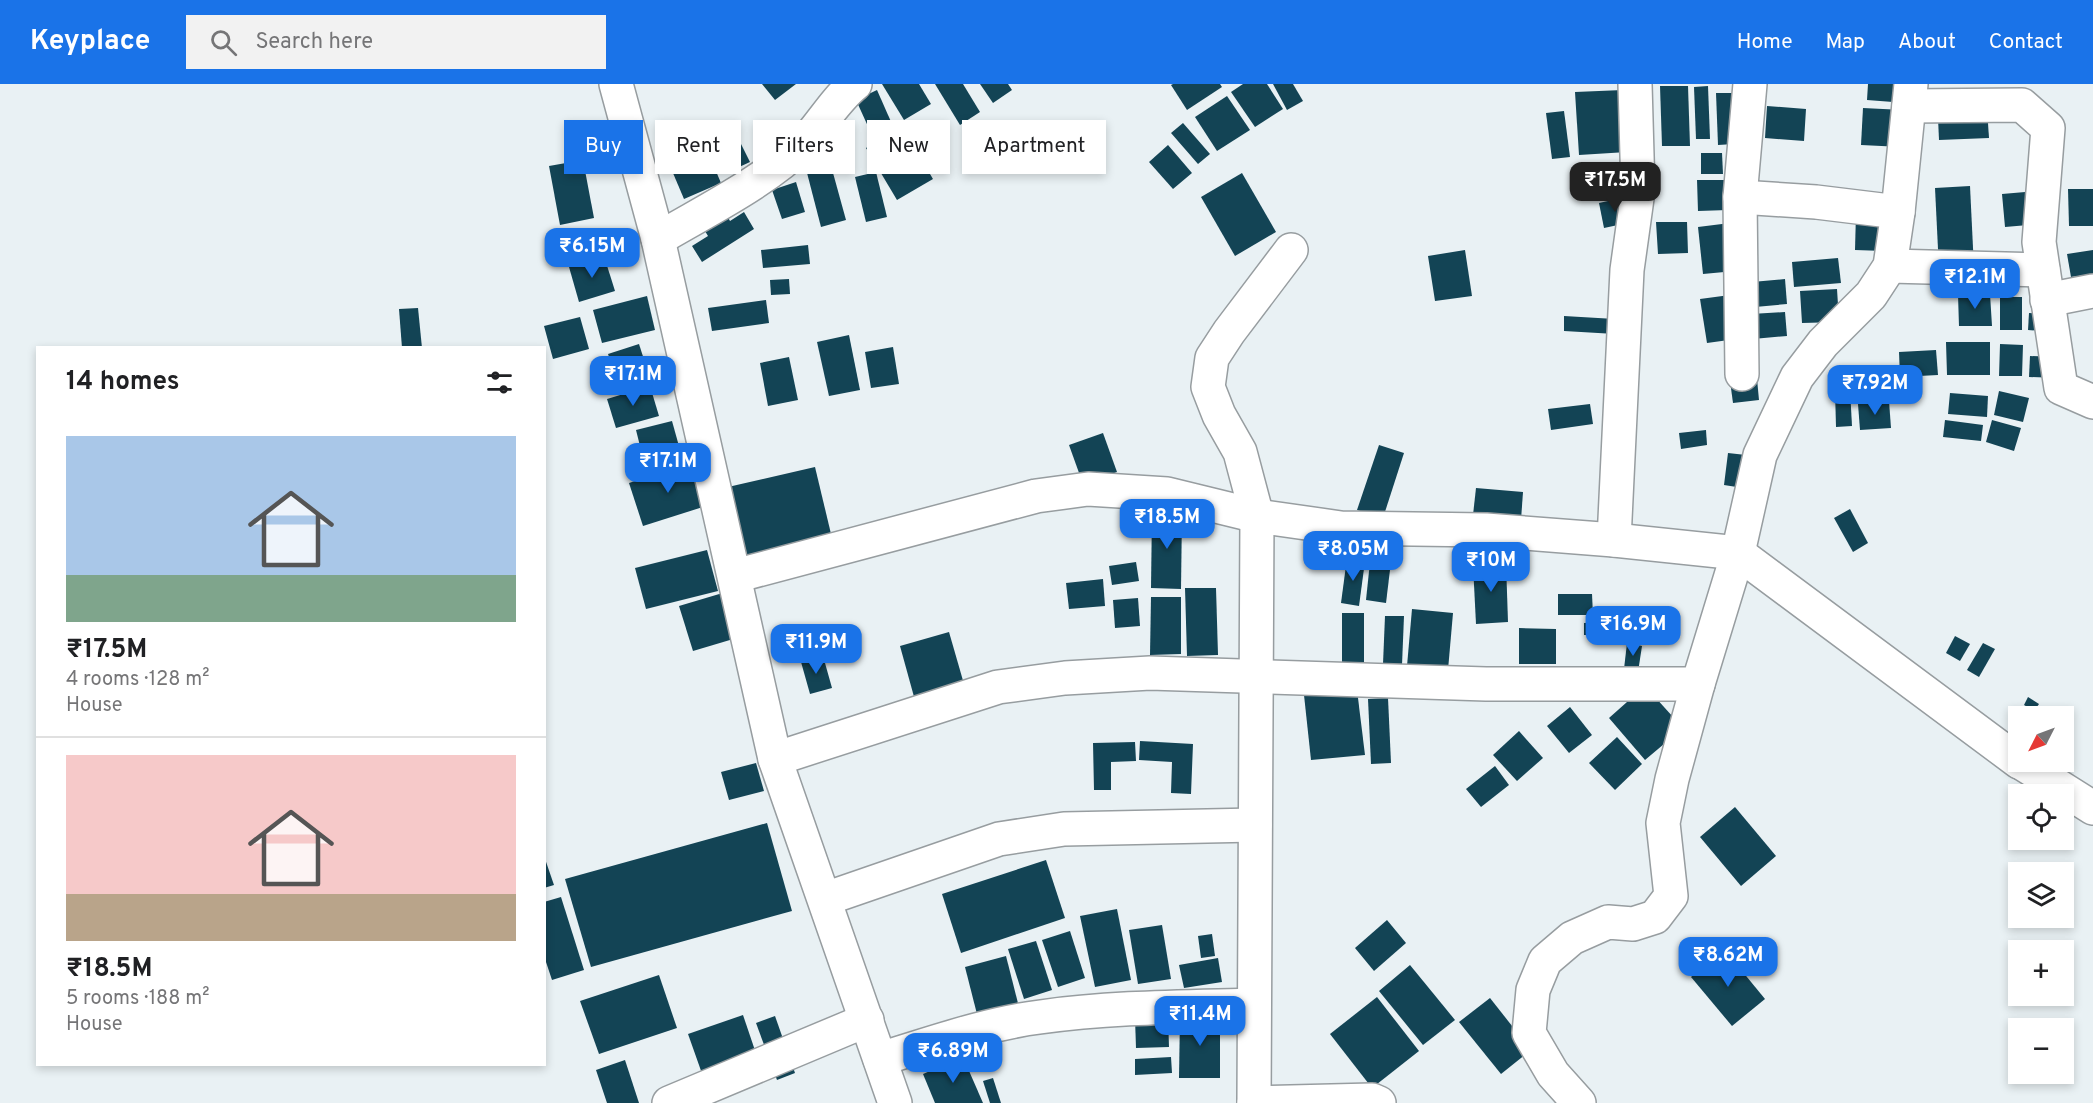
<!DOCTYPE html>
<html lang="en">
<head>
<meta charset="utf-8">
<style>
	:root { --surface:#fff; --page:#f2f2f2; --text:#202124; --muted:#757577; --line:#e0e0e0; --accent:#1a73e8 }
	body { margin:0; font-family:Overpass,sans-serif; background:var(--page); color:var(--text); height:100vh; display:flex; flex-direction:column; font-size:22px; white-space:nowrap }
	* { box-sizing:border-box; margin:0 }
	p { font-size:20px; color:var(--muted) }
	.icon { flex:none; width:33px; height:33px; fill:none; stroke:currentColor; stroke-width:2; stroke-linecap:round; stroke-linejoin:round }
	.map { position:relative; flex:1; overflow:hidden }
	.side { position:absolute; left:36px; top:262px; width:510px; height:720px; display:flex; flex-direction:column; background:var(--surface); border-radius:0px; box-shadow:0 3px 9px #0003 }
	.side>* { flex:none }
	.hud { position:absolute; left:564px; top:36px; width:570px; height:54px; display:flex; gap:12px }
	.needle { width:39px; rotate:228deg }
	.controls { position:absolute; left:2008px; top:622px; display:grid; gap:12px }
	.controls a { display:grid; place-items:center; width:66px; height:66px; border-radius:0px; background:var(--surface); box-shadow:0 3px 9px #0003; font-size:30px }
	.price { position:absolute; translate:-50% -51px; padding:0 14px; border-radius:12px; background:var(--accent); color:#fff; font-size:20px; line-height:39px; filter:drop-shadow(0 2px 3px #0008) }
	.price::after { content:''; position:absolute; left:50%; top:36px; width:18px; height:14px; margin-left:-9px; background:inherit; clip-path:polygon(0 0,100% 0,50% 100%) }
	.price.current { background:#222; color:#fff }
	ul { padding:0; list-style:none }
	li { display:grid; align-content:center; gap:12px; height:318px; padding:0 30px }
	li+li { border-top:2px solid var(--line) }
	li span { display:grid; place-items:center; height:186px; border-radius:0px; color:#555 }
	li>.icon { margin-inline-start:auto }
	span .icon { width:108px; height:108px; fill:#fffc; stroke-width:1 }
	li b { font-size:26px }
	h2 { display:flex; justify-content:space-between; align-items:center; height:72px; padding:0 30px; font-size:26px }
	.chip { padding:0 21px; border-radius:0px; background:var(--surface); box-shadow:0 3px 9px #0003; font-size:21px; line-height:54px }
	.chip.current { background:var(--accent); color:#fff }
	header { display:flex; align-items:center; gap:36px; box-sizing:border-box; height:84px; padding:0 30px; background:var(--accent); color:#fff }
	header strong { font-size:28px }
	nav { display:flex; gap:33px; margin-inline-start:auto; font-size:21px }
	.search { width:420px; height:54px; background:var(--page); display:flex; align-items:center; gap:15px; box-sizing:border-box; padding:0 21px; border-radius:0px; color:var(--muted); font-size:22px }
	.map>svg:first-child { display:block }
</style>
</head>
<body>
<header>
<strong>Keyplace</strong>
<div class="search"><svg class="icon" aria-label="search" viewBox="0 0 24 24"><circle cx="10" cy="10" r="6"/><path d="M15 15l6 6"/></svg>Search here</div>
<nav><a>Home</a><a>Map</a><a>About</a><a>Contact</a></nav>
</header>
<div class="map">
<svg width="2093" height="1019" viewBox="0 0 2093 1019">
	<rect width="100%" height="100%" fill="#e9f1f4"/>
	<g fill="#134455">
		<path d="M 762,0 L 796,0 L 775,16 Z"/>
		<path d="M 882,0 L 919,0 L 931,20 L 904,36 Z"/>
		<path d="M 935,0 L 963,0 L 980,28 L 960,41 Z"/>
		<path d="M 980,0 L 1008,0 L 1012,6 L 993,19 Z"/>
		<path d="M 1173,0 L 1220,0 L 1222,3 L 1187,26 L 1171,1 Z"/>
		<path d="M 1243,0 L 1267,0 L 1283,25 L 1255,43 L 1231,8 Z"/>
		<path d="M 1273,0 L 1293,0 L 1303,17 L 1287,26 Z"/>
		<path d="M 1868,0 L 1907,0 L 1906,19 L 1867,16 Z"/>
		<path d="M 1660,2 L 1688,2 L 1690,62 L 1662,62 Z"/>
		<path d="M 1708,2 L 1710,55 L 1696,55 L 1694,3 Z"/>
		<path d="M 877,6 L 892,40 L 871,49 L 856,16 Z"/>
		<path d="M 1623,6 L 1627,68 L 1579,71 L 1575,8 Z"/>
		<path d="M 1716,9 L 1732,9 L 1734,60 L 1718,61 Z"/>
		<path d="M 1986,10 L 1989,54 L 1939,56 L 1937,12 Z"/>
		<path d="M 1227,12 L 1250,46 L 1217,67 L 1195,33 Z"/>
		<path d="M 1767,22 L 1806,25 L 1804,57 L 1765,54 Z"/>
		<path d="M 1863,24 L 1903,26 L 1902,63 L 1861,61 Z"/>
		<path d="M 1564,27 L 1570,73 L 1552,75 L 1546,29 Z"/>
		<path d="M 1183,39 L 1210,70 L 1198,80 L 1171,49 Z"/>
		<path d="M 789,41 L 795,56 L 774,65 L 768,49 Z"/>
		<path d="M 902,43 L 933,95 L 897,116 L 866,64 Z"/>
		<path d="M 740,58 L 750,78 L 724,90 L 714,71 Z"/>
		<path d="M 1168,61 L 1192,89 L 1173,105 L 1149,78 Z"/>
		<path d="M 707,66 L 721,99 L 684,115 L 670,82 Z"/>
		<path d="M 1701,69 L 1722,69 L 1723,90 L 1701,90 Z"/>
		<path d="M 583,76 L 594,134 L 560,141 L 549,82 Z"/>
		<path d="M 830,78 L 846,136 L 821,143 L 806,85 Z"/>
		<path d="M 876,88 L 887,133 L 866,138 L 855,93 Z"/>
		<path d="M 1242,89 L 1276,148 L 1235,172 L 1201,113 Z"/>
		<path d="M 1697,96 L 1727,96 L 1728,126 L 1698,127 Z"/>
		<path d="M 796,98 L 805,128 L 782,135 L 772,106 Z"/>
		<path d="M 1970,102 L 1974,184 L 1939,185 L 1935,104 Z"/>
		<path d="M 2068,105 L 2093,105 L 2093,142 L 2069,142 Z"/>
		<path d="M 2048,106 L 2052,139 L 2005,143 L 2002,110 Z"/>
		<path d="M 715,110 L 730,137 L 744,128 L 754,145 L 702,178 L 692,162 L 708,152 L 691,124 Z"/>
		<path d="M 1626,113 L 1632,138 L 1604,144 L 1599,119 Z"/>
		<path d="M 1856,129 L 1884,129 L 1884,167 L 1855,166 Z"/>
		<path d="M 1656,138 L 1687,138 L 1688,169 L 1658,170 Z"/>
		<path d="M 1730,139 L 1735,187 L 1703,190 L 1698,143 Z"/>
		<path d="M 808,161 L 810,180 L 763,184 L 761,166 Z"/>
		<path d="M 1465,166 L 1472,212 L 1435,217 L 1428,172 Z"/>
		<path d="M 2093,166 L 2093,190 L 2071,193 L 2067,170 Z"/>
		<path d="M 604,172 L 615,207 L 579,218 L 569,183 Z"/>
		<path d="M 1838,174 L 1841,199 L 1794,203 L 1792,178 Z"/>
		<path d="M 789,195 L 790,210 L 771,211 L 770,196 Z"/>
		<path d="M 1785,195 L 1787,220 L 1755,223 L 1752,198 Z"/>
		<path d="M 1837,205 L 1839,238 L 1802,239 L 1800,207 Z"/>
		<path d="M 1990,210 L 1992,242 L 1959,242 L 1958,211 Z"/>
		<path d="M 1730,211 L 1736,255 L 1707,259 L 1700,215 Z"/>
		<path d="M 647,212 L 655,246 L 602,259 L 593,226 Z"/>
		<rect x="2000" y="213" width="22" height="33"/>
		<path d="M 766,216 L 769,239 L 712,247 L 708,224 Z"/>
		<path d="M 418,224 L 422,264 L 402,264 L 399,225 Z"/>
		<path d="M 1785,228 L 1787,252 L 1753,255 L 1751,230 Z"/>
		<path d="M 2029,229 L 2058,230 L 2058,248 L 2028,246 Z"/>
		<path d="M 1564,232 L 1615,235 L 1615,250 L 1564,247 Z"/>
		<path d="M 580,233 L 589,265 L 553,275 L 544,242 Z"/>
		<path d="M 849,251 L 860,306 L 829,312 L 817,258 Z"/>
		<path d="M 1946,258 L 1990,258 L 1990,291 L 1947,291 Z"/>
		<path d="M 639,260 L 648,288 L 618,298 L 608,270 Z"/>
		<path d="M 2000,260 L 2023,261 L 2022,292 L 1999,292 Z"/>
		<path d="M 893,263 L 899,300 L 871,304 L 865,268 Z"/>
		<path d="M 1936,266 L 1938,291 L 1900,293 L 1899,268 Z"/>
		<path d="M 2030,272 L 2059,273 L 2058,294 L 2029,293 Z"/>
		<path d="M 789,273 L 798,316 L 768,322 L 760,279 Z"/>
		<path d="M 1858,281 L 1888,281 L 1888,307 L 1859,307 Z"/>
		<path d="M 1757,295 L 1759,316 L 1733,319 L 1730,297 Z"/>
		<path d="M 650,302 L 659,332 L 616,344 L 607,315 Z"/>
		<path d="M 1850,305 L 1852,342 L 1836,343 L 1835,306 Z"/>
		<path d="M 1999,307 L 2029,314 L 2023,338 L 1994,331 Z"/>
		<path d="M 1950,309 L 1988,312 L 1987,333 L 1948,330 Z"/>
		<path d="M 1889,317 L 1891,344 L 1860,346 L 1858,320 Z"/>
		<path d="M 1590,320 L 1593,340 L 1551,346 L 1548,325 Z"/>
		<path d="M 1945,336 L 1983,341 L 1981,357 L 1943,353 Z"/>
		<path d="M 1992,336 L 2021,344 L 2014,367 L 1986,358 Z"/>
		<path d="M 672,337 L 682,373 L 645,382 L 636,346 Z"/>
		<path d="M 1706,346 L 1707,361 L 1681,365 L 1679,349 Z"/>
		<path d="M 1103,349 L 1117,388 L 1083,400 L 1069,361 Z"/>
		<path d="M 1379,361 L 1404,369 L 1383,434 L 1357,426 Z"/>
		<path d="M 1728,369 L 1746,371 L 1743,404 L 1724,401 Z"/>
		<path d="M 692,378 L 706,422 L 643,442 L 629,399 Z"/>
		<path d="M 815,383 L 832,454 L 745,474 L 728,403 Z"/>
		<path d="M 1476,404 L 1523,408 L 1521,436 L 1473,431 Z"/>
		<path d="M 1850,425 L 1868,459 L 1853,468 L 1834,434 Z"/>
		<path d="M 1152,428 L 1182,429 L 1181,505 L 1151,504 Z"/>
		<path d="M 1372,459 L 1393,461 L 1386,519 L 1366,516 Z"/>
		<path d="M 707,466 L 718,507 L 646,525 L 635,484 Z"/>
		<path d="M 1347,474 L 1365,477 L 1359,522 L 1341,519 Z"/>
		<path d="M 1136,478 L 1139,497 L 1112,501 L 1109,482 Z"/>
		<path d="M 1506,479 L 1508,538 L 1476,540 L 1473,481 Z"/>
		<path d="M 1103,495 L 1105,522 L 1069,525 L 1066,499 Z"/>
		<path d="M 1185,504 L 1216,504 L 1218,571 L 1187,572 Z"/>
		<path d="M 726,508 L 740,553 L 693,567 L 679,522 Z"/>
		<path d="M 1558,510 L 1592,510 L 1593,531 L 1558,531 Z"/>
		<path d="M 1151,513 L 1181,513 L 1181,570 L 1150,571 Z"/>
		<path d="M 1138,514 L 1140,542 L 1115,544 L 1113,516 Z"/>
		<path d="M 1412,525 L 1453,529 L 1448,586 L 1407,582 Z"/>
		<rect x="1342" y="529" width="22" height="56"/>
		<path d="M 1385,532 L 1404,532 L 1402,581 L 1383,580 Z"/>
		<path d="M 1606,538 L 1606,551 L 1584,551 L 1584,539 Z"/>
		<path d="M 1519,544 L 1556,545 L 1556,580 L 1519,580 Z"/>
		<path d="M 949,548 L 966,607 L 916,620 L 900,562 Z"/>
		<path d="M 1955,552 L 1970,560 L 1960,577 L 1946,569 Z"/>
		<path d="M 1627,559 L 1642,562 L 1638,588 L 1624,585 Z"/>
		<path d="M 1983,559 L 1995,565 L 1979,593 L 1967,586 Z"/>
		<path d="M 823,572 L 832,604 L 810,610 L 801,578 Z"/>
		<path d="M 1645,602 L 1683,644 L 1645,676 L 1609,634 Z"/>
		<path d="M 1357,606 L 1365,671 L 1311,676 L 1304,611 Z"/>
		<path d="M 2028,613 L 2039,620 L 2034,627 L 2024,621 Z"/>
		<path d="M 1388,614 L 1391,679 L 1371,680 L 1368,615 Z"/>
		<path d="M 1570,623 L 1592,651 L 1569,669 L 1547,642 Z"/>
		<path d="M 1519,647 L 1543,674 L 1517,697 L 1493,671 Z"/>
		<path d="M 1617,653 L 1642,680 L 1615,706 L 1589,679 Z"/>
		<path d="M 1140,657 L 1193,660 L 1191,710 L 1171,709 L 1172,678 L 1139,676 Z"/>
		<path d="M 1135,658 L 1136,677 L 1111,678 L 1111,706 L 1094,706 L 1093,659 Z"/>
		<path d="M 756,679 L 764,707 L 729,716 L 721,688 Z"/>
		<path d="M 1495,682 L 1509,701 L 1481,723 L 1466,705 Z"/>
		<path d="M 1735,723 L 1776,772 L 1741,802 L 1700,753 Z"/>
		<path d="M 767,739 L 792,827 L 591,883 L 565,795 Z"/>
		<path d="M 544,772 L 554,801 L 544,804 Z"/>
		<path d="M 1046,776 L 1065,834 L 961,869 L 942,810 Z"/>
		<path d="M 561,813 L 584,886 L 552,896 L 544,872 L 544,818 Z"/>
		<path d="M 1117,825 L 1131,896 L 1095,903 L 1080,832 Z"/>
		<path d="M 1387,836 L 1406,859 L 1374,887 L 1355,864 Z"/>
		<path d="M 1162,841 L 1171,895 L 1138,900 L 1129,846 Z"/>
		<path d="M 1070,847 L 1085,894 L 1058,903 L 1042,856 Z"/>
		<path d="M 1212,850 L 1215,872 L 1201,874 L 1198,852 Z"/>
		<path d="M 1036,857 L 1052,906 L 1024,915 L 1008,865 Z"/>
		<path d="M 1724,865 L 1765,915 L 1732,942 L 1691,893 Z"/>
		<path d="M 1006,872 L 1020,927 L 979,938 L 965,883 Z"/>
		<path d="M 1218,874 L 1222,898 L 1184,904 L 1179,881 Z"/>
		<path d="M 1410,881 L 1455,936 L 1423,961 L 1379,907 Z"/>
		<path d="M 659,891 L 677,944 L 599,970 L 580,917 Z"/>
		<path d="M 1377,913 L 1419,967 L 1372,1004 L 1330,950 Z"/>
		<path d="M 1490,914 L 1531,966 L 1501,990 L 1459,938 Z"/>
		<path d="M 743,931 L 765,996 L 711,1015 L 688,950 Z"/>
		<path d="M 1180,931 L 1220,932 L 1220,994 L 1179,994 Z"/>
		<path d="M 775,932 L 795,989 L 777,996 L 756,939 Z"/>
		<path d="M 1168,933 L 1169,963 L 1136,964 L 1135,934 Z"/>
		<path d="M 963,973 L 983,1019 L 935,1019 L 923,990 Z"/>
		<path d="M 1171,973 L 1172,989 L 1135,991 L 1135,975 Z"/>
		<path d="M 625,976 L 639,1019 L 607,1019 L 596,986 Z"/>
		<path d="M 993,994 L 1001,1019 L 990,1019 L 983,997 Z"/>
	</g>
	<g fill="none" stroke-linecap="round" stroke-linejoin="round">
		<defs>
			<g id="street">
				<path d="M 1909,22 L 2022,21 L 2048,44 L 2039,158 L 2061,304 L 2093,318"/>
				<path d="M 1740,113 L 1816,118 L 1898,128"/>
				<path d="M 658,155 C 705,127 765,98 804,59 C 822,40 834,17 855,0"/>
				<path d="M 1890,182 L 2043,186"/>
				<path d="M 2047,216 L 2093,207"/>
				<path d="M 1742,290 L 1740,113 L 1750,0"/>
				<path d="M 1614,456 L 1627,186 L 1638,107 L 1635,0"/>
				<path d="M 735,492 L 1036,412 L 1088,405 L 1167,410 L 1257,432 L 1341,444 L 1486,446 L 1614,456 L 1738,469 L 2019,678"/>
				<path d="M 775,675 L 998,603 L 1065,594 L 1150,589 L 1486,600 L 1698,600"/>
				<path d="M 2020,678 L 2093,724"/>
				<path d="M 825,815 L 999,755 L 1064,745 L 1255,741"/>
				<path d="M 880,975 C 933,959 985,940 1040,933 C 1111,923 1183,923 1254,921"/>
				<path d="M 669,1019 L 867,936"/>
				<path d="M 1254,1019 L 1257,432 L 1240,368 L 1219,331 L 1208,303 L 1212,274 L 1229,248 L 1291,166"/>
				<path d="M 1254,1019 L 1372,1016 L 1379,1019"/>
				<path d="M 1579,1019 L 1553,990 L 1529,949 L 1533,906 L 1545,877 L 1572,854 L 1608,838 L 1633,840 L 1655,833 L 1671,812 L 1663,739 L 1672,695 L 1698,600 L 1738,469 L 1760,371 L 1797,293 L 1823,259 L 1871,211 L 1890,182 L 1898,128 L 1911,0"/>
			</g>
			<path id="secondary" d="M 616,0 L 658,155 L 775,675 L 895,1019"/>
		</defs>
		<use href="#street" stroke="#979da0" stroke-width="36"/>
		<use href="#secondary" stroke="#979da0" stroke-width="36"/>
		<use href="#street" stroke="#fff" stroke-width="33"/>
		<use href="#secondary" stroke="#fff" stroke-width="33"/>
	</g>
</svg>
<div class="controls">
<a><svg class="needle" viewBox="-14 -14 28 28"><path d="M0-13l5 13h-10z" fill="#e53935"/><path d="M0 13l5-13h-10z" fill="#757577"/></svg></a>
<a><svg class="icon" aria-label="locate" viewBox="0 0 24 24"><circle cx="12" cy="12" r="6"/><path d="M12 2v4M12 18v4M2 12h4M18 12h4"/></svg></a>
<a><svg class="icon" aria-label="layers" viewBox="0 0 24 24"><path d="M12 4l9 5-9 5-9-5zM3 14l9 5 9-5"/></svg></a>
<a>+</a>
<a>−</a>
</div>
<b class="price current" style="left:1615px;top:129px">₹17.5M</b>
<b class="price" style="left:592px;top:195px">₹6.15M</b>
<b class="price" style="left:1975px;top:226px">₹12.1M</b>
<b class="price" style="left:633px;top:323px">₹17.1M</b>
<b class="price" style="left:1875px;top:332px">₹7.92M</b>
<b class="price" style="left:668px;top:410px">₹17.1M</b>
<b class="price" style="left:1167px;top:466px">₹18.5M</b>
<b class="price" style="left:1353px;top:498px">₹8.05M</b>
<b class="price" style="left:1491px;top:509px">₹10M</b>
<b class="price" style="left:1633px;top:573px">₹16.9M</b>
<b class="price" style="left:816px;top:591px">₹11.9M</b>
<b class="price" style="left:1728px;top:904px">₹8.62M</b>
<b class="price" style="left:1200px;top:963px">₹11.4M</b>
<b class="price" style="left:953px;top:1000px">₹6.89M</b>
<div class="hud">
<a class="chip current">Buy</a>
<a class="chip">Rent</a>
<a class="chip">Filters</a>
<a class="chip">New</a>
<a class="chip">Apartment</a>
</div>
<section class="side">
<h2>14 homes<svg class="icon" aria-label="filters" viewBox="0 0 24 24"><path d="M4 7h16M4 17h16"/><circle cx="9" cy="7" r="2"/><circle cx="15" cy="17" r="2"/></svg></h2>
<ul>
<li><span style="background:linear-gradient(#a9c7e8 75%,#7fa58c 0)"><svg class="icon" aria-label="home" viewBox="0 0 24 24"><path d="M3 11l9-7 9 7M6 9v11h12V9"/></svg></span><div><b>₹17.5M</b><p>4 rooms · 128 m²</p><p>House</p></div></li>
<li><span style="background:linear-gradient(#f6c9c9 75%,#b9a48a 0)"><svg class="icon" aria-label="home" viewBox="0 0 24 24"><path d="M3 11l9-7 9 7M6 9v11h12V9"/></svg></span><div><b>₹18.5M</b><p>5 rooms · 188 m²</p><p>House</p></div></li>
</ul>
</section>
</div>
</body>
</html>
